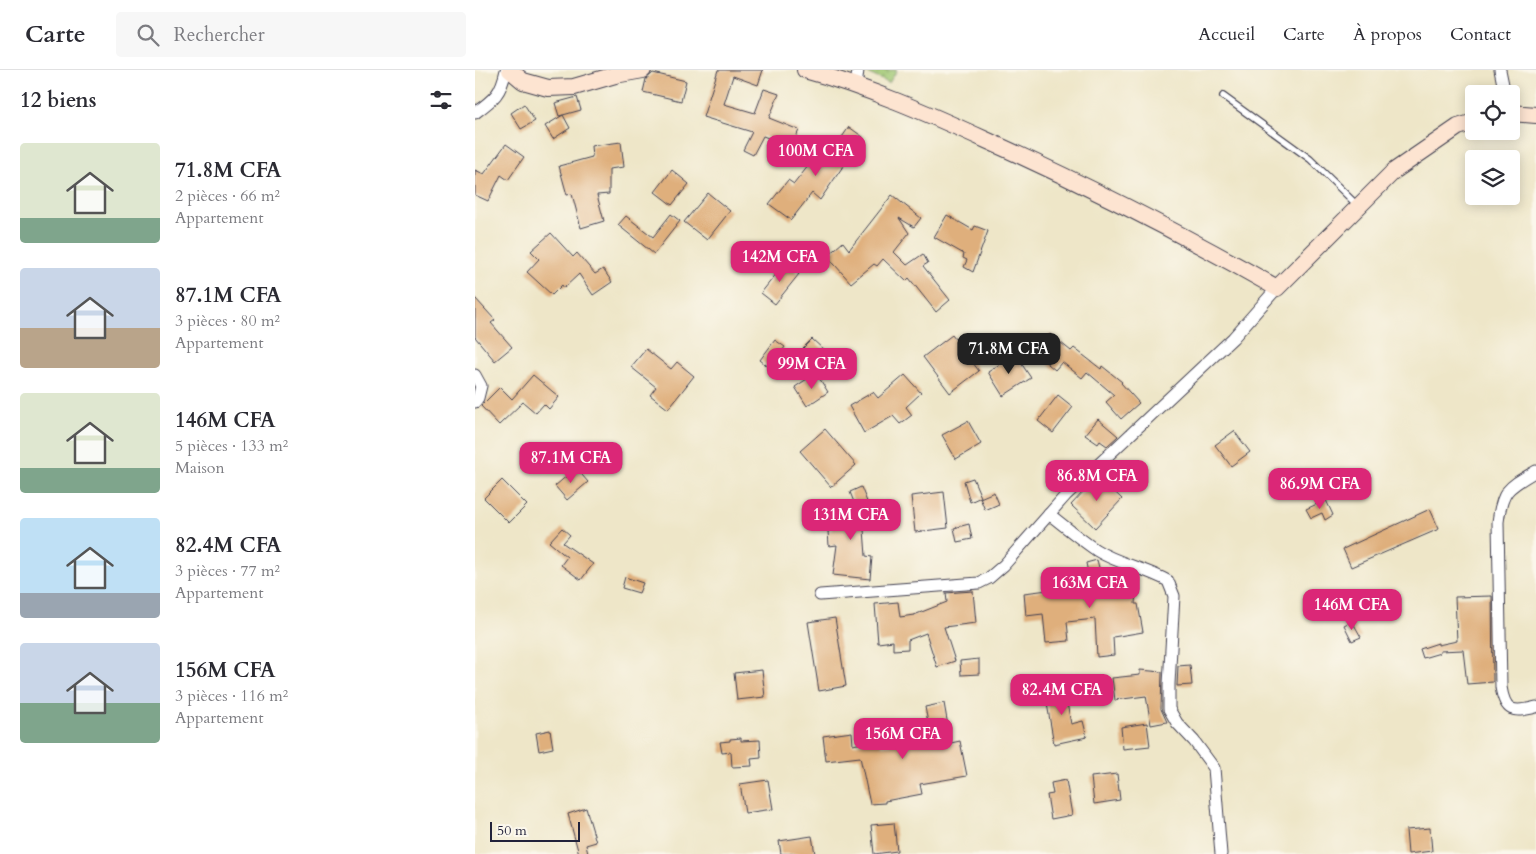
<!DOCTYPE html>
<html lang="fr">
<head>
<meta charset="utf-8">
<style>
	:root { --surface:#fff; --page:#f7f7f7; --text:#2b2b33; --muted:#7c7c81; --line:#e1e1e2; --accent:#db2777 }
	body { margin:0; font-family:Cardo,serif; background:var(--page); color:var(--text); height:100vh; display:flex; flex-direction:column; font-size:19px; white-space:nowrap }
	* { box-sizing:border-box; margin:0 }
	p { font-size:16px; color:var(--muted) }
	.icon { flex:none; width:28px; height:28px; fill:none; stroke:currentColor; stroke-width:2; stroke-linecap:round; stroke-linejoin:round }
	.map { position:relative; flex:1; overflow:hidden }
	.panel { display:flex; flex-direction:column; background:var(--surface); width:475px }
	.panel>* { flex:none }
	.fabs { position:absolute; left:990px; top:15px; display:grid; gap:10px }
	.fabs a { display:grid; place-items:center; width:55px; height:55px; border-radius:5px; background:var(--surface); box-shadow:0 2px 12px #0003; font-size:25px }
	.scale { position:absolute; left:15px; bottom:12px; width:90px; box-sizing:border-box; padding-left:5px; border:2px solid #22223b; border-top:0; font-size:14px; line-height:18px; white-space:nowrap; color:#22223b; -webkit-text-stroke:4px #fbf7ec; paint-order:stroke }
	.price { position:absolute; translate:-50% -42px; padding:0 11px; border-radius:10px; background:var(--accent); color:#fff; font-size:16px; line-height:32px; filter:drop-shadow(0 1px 2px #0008) }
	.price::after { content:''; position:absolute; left:50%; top:30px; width:15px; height:11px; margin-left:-8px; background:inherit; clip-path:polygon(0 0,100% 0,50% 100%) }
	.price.current { background:#222; color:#fff }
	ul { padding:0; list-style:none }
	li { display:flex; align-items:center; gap:15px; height:125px; padding:0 20px }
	li span { display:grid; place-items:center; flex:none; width:140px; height:100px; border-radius:5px; color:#555 }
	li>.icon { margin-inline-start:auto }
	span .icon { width:60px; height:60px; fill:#fffc; stroke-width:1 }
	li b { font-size:21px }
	h2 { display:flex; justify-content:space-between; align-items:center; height:60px; padding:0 20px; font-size:21px }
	header { display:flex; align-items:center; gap:30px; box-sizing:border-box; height:70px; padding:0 25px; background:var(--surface); border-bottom:1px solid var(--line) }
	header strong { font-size:24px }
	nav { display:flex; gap:28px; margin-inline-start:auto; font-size:18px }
	.search { width:350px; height:45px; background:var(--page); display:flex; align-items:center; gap:12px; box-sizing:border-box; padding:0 18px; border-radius:5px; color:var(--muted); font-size:19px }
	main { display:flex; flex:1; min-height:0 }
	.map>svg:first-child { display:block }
</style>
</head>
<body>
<header>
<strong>Carte</strong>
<div class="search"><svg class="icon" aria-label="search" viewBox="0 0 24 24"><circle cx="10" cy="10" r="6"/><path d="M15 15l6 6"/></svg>Rechercher</div>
<nav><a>Accueil</a><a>Carte</a><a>À propos</a><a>Contact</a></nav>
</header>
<main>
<section class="panel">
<h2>12 biens<svg class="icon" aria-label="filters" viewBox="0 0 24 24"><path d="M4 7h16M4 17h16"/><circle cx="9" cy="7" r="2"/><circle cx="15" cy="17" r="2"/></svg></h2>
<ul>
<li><span style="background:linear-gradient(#dfe7d0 75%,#7fa58c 0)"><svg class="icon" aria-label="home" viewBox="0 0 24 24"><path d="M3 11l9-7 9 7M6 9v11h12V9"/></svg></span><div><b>71.8M CFA</b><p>2 pièces · 66 m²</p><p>Appartement</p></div></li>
<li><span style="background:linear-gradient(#c9d6e8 60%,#b9a48a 0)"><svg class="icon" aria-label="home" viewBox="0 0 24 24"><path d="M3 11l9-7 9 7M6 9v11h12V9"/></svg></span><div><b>87.1M CFA</b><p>3 pièces · 80 m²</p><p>Appartement</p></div></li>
<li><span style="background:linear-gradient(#dfe7d0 75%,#7fa58c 0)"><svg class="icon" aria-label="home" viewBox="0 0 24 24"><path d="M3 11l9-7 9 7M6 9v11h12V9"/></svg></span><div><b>146M CFA</b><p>5 pièces · 133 m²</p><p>Maison</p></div></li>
<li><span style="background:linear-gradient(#bfe0f5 75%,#9aa5b1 0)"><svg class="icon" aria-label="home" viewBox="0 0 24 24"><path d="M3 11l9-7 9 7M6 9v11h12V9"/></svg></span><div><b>82.4M CFA</b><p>3 pièces · 77 m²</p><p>Appartement</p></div></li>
<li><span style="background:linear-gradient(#c9d6e8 60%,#7fa58c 0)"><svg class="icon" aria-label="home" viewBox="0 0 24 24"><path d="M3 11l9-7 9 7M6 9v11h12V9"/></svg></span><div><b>156M CFA</b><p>3 pièces · 116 m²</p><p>Appartement</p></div></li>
</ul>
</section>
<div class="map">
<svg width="1061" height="784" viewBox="0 0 1061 784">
	<defs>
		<pattern id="grass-dots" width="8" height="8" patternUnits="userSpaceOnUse" patternTransform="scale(1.25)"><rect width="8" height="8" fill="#a0c873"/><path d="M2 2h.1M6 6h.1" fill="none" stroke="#82a260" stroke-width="1.8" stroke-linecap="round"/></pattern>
	</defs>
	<rect width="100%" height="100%" fill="#fbf7ec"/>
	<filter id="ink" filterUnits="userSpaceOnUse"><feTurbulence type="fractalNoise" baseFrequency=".02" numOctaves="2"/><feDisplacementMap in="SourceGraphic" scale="10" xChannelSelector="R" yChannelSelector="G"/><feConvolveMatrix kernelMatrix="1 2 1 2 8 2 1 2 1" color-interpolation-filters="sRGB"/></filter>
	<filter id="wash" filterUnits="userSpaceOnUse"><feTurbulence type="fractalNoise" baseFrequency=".0096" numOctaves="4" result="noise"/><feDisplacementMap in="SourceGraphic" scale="20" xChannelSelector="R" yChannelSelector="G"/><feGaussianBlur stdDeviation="1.12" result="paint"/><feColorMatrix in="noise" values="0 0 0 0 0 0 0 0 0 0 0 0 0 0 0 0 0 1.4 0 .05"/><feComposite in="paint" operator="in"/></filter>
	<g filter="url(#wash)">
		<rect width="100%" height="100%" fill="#eee6c8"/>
		<path fill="url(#grass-dots)" stroke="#617557" d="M 385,0 L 422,0 L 414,13 Z"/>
		<g id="blocks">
			<g fill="#dfaf7c">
				<path d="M 243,0 L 288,0 L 283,15 L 258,6 L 249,34 L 280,43 L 289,19 L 304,24 L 294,48 L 324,60 L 317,77 L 288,66 L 278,85 L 268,80 L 277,62 L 228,47 Z"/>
				<path d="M 178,3 L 211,11 L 206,31 L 168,22 L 171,9 Z"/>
				<path d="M 102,27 L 106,40 L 88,45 L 95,58 L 78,69 L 70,56 L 88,45 L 84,46 L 80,33 Z"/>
				<path d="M 49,34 L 60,51 L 46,59 L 36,43 Z"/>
				<path d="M 374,57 L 388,67 L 345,130 L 337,123 L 316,150 L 294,134 L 313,110 L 319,114 L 341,86 L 350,92 Z"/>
				<path d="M 146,72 L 149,97 L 134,99 L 134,124 L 122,125 L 129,151 L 106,158 L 97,124 L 92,125 L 84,96 L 117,87 L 116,76 Z"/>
				<path d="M 31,74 L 49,87 L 33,110 L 26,105 L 13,131 L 0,125 L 0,100 L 9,104 Z"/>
				<path d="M 197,100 L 214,114 L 197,135 L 180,122 Z"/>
				<path d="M 233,123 L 255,141 L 232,170 L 209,152 Z"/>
				<path d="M 417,125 L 446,148 L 439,157 L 424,148 L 434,163 L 419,182 L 432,195 L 448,184 L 453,193 L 448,196 L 475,230 L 461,242 L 434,208 L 431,211 L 408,189 L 402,196 L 399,194 L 376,213 L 352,186 L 368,172 L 374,180 Z"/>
				<path d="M 196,144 L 205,151 L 179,184 L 143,155 L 151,146 L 178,167 Z"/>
				<path d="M 472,145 L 498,160 L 500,156 L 513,161 L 498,202 L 489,197 L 492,190 L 488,188 L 489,184 L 459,167 Z"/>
				<path d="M 76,163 L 98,187 L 102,183 L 120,204 L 128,199 L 137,212 L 118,225 L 104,204 L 89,218 L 87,215 L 77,225 L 52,202 L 64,189 L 56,181 Z"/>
				<path d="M 310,193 L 324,204 L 300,234 L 286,223 Z"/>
				<path d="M 0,228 L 20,250 L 16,253 L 37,277 L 20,291 L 0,267 Z"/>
				<path d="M 575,264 L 596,281 L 599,278 L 626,299 L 627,296 L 647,312 L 646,313 L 664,333 L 646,349 L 631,332 L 639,325 L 612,302 L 607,308 L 587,292 L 580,300 L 560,283 Z"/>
				<path d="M 477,265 L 504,301 L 475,323 L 448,287 Z"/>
				<path d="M 337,269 L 348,279 L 339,288 L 328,278 Z"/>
				<path d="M 300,270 L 310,277 L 295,298 L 285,290 Z"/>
				<path d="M 171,279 L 196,299 L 202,292 L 219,306 L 193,339 L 175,325 L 181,317 L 156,297 Z"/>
				<path d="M 540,284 L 556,308 L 528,326 L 513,302 Z"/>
				<path d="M 341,303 L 353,322 L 332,336 L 320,317 Z"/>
				<path d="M 58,305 L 84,327 L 74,339 L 69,334 L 61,343 L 48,332 L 24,355 L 6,336 L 25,317 L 37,329 Z"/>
				<path d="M 430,305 L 446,323 L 431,337 L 437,345 L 425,354 L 418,346 L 389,363 L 374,336 L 398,322 L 403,328 Z"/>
				<path d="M 583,325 L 598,337 L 578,363 L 563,351 Z"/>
				<path d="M 623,349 L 643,366 L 632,376 L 625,371 L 623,374 L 610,365 Z"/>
				<path d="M 493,351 L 506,374 L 481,389 L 467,365 Z"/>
				<path d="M 350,359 L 381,395 L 356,417 L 325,381 Z"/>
				<path d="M 759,361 L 775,382 L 756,396 L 740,375 Z"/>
				<path d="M 101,398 L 113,412 L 92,430 L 80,416 Z"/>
				<path d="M 623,406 L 647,429 L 620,458 L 596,435 Z"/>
				<path d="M 498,408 L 506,427 L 495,432 L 489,411 Z"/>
				<path d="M 27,410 L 52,435 L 34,453 L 9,428 Z"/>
				<path d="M 386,417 L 397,444 L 388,446 L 391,486 L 397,487 L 395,509 L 358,505 L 362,475 L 354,476 L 353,461 L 357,460 L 356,447 L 384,445 L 375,422 Z"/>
				<path d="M 469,422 L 473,458 L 440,462 L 436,426 Z"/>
				<path d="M 519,422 L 524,434 L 510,440 L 505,428 Z"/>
				<path d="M 851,430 L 858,445 L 850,450 L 847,443 L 836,448 L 831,439 Z"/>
				<path d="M 955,439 L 964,459 L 876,497 L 868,479 Z"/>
				<path d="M 494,454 L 497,469 L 482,472 L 479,458 Z"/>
				<path d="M 87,458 L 95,465 L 88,473 L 118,494 L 106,510 L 86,495 L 92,487 L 74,472 Z"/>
				<path d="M 622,490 L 626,505 L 662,508 L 660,534 L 663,534 L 668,562 L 638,567 L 639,585 L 622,587 L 620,549 L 592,552 L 594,571 L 571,573 L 568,544 L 551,546 L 549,523 L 581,519 L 581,522 L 616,518 L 611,493 Z"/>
				<path d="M 150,507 L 168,513 L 164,523 L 147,518 Z"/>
				<path d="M 498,521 L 501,553 L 469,557 L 480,591 L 462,597 L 451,563 L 433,570 L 433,579 L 418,580 L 418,571 L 403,573 L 400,534 L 423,532 L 425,547 L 439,545 L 472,532 L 471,523 Z"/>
				<path d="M 1017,526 L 1018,612 L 992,614 L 988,580 L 965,581 L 965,583 L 948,588 L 945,579 L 963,573 L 963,575 L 982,571 L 980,527 Z"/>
				<path d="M 360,548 L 371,616 L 344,621 L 333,552 Z"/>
				<path d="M 877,551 L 886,567 L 877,571 L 869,555 Z"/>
				<path d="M 504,589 L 504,604 L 486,605 L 485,591 Z"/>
				<path d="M 715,595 L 717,615 L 702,616 L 703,596 Z"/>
				<path d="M 287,600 L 290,627 L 262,630 L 259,603 Z"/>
				<path d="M 665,600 L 687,602 L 686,639 L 692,652 L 676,655 L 671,626 L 640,630 L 637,608 L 665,605 Z"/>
				<path d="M 588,612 L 596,654 L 608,651 L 612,667 L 579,674 L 569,616 Z"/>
				<path d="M 469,633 L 476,673 L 485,671 L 492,706 L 445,714 L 447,724 L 410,731 L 410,733 L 395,734 L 385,687 L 351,691 L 348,666 L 377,662 L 378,675 L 405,669 L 407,676 L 456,668 L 450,637 Z"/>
				<path d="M 672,653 L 675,676 L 648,679 L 646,657 Z"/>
				<path d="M 75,660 L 78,678 L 64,681 L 61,663 Z"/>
				<path d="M 266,668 L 266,671 L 285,670 L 286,688 L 276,689 L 277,696 L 257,697 L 256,682 L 247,683 L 245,672 L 255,671 L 255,669 Z"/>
				<path d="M 642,704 L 645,730 L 619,734 L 616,707 Z"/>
				<path d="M 293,710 L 298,739 L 270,743 L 265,714 Z"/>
				<path d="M 591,710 L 597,745 L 576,749 L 572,725 L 578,724 L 576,713 Z"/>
				<path d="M 111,738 L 121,772 L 111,775 L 113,784 L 104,784 L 93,744 Z"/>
				<path d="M 419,753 L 422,781 L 399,784 L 396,755 Z"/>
				<path d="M 955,758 L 957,781 L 933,784 L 931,760 Z"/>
				<path d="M 337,766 L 340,784 L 306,784 L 304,771 Z"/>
			</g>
		</g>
	</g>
	<g filter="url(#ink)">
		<use href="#blocks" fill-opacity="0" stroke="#413f50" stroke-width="1"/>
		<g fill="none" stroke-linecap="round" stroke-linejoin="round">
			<defs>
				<path id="lane" d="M 748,26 L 835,89 L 882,135"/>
				<g id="street">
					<path d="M 1025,0 L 1030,24"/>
					<path d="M 381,17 L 383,0"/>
					<path d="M 0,43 C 19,29 26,24 31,0"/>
					<path d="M 0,305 L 6,316 L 3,328 L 0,332"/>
					<path d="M 1061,401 C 1034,417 1027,419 1023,452 L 1026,617 C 1030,642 1038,643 1061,637"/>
					<path d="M 574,444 C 589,456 605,469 621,480 C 643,494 670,498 693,511 L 699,526 L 694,614 L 694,639 L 702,653 L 719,671 L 739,698 L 746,784"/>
					<path d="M 345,525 L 504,513 L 514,508 L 529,495 L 591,425 L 758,268 L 802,218"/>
				</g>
				<g id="secondary">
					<path d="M 35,0 L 48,11 L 73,18 L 99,17 L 140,5 L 168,0"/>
					<path d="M 330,0 C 392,17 452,43 511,70 C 610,114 707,164 802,218 L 919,101 L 983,57 L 999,52"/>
					<path d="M 1036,43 L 1061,45"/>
				</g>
			</defs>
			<use href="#lane" stroke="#413f50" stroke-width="8"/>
			<use href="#street" stroke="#413f50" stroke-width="13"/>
			<use href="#secondary" stroke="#413f50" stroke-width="18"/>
			<use href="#lane" stroke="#fff" stroke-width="5.5"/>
			<use href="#street" stroke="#fff" stroke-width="11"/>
			<use href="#secondary" stroke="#fde4d1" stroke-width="16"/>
		</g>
	</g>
</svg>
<div class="fabs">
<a><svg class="icon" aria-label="locate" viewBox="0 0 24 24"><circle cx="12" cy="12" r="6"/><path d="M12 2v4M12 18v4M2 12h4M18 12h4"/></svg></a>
<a><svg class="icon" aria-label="layers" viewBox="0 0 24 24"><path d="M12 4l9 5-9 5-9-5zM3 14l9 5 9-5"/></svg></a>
</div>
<div class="scale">50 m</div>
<b class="price" style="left:341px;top:107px">100M CFA</b>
<b class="price" style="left:305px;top:213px">142M CFA</b>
<b class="price current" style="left:534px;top:305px">71.8M CFA</b>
<b class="price" style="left:337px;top:320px">99M CFA</b>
<b class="price" style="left:96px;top:414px">87.1M CFA</b>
<b class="price" style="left:622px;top:432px">86.8M CFA</b>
<b class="price" style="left:845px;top:440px">86.9M CFA</b>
<b class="price" style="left:376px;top:471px">131M CFA</b>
<b class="price" style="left:615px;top:539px">163M CFA</b>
<b class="price" style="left:877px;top:561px">146M CFA</b>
<b class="price" style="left:587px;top:646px">82.4M CFA</b>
<b class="price" style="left:428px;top:690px">156M CFA</b>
</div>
</main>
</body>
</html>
